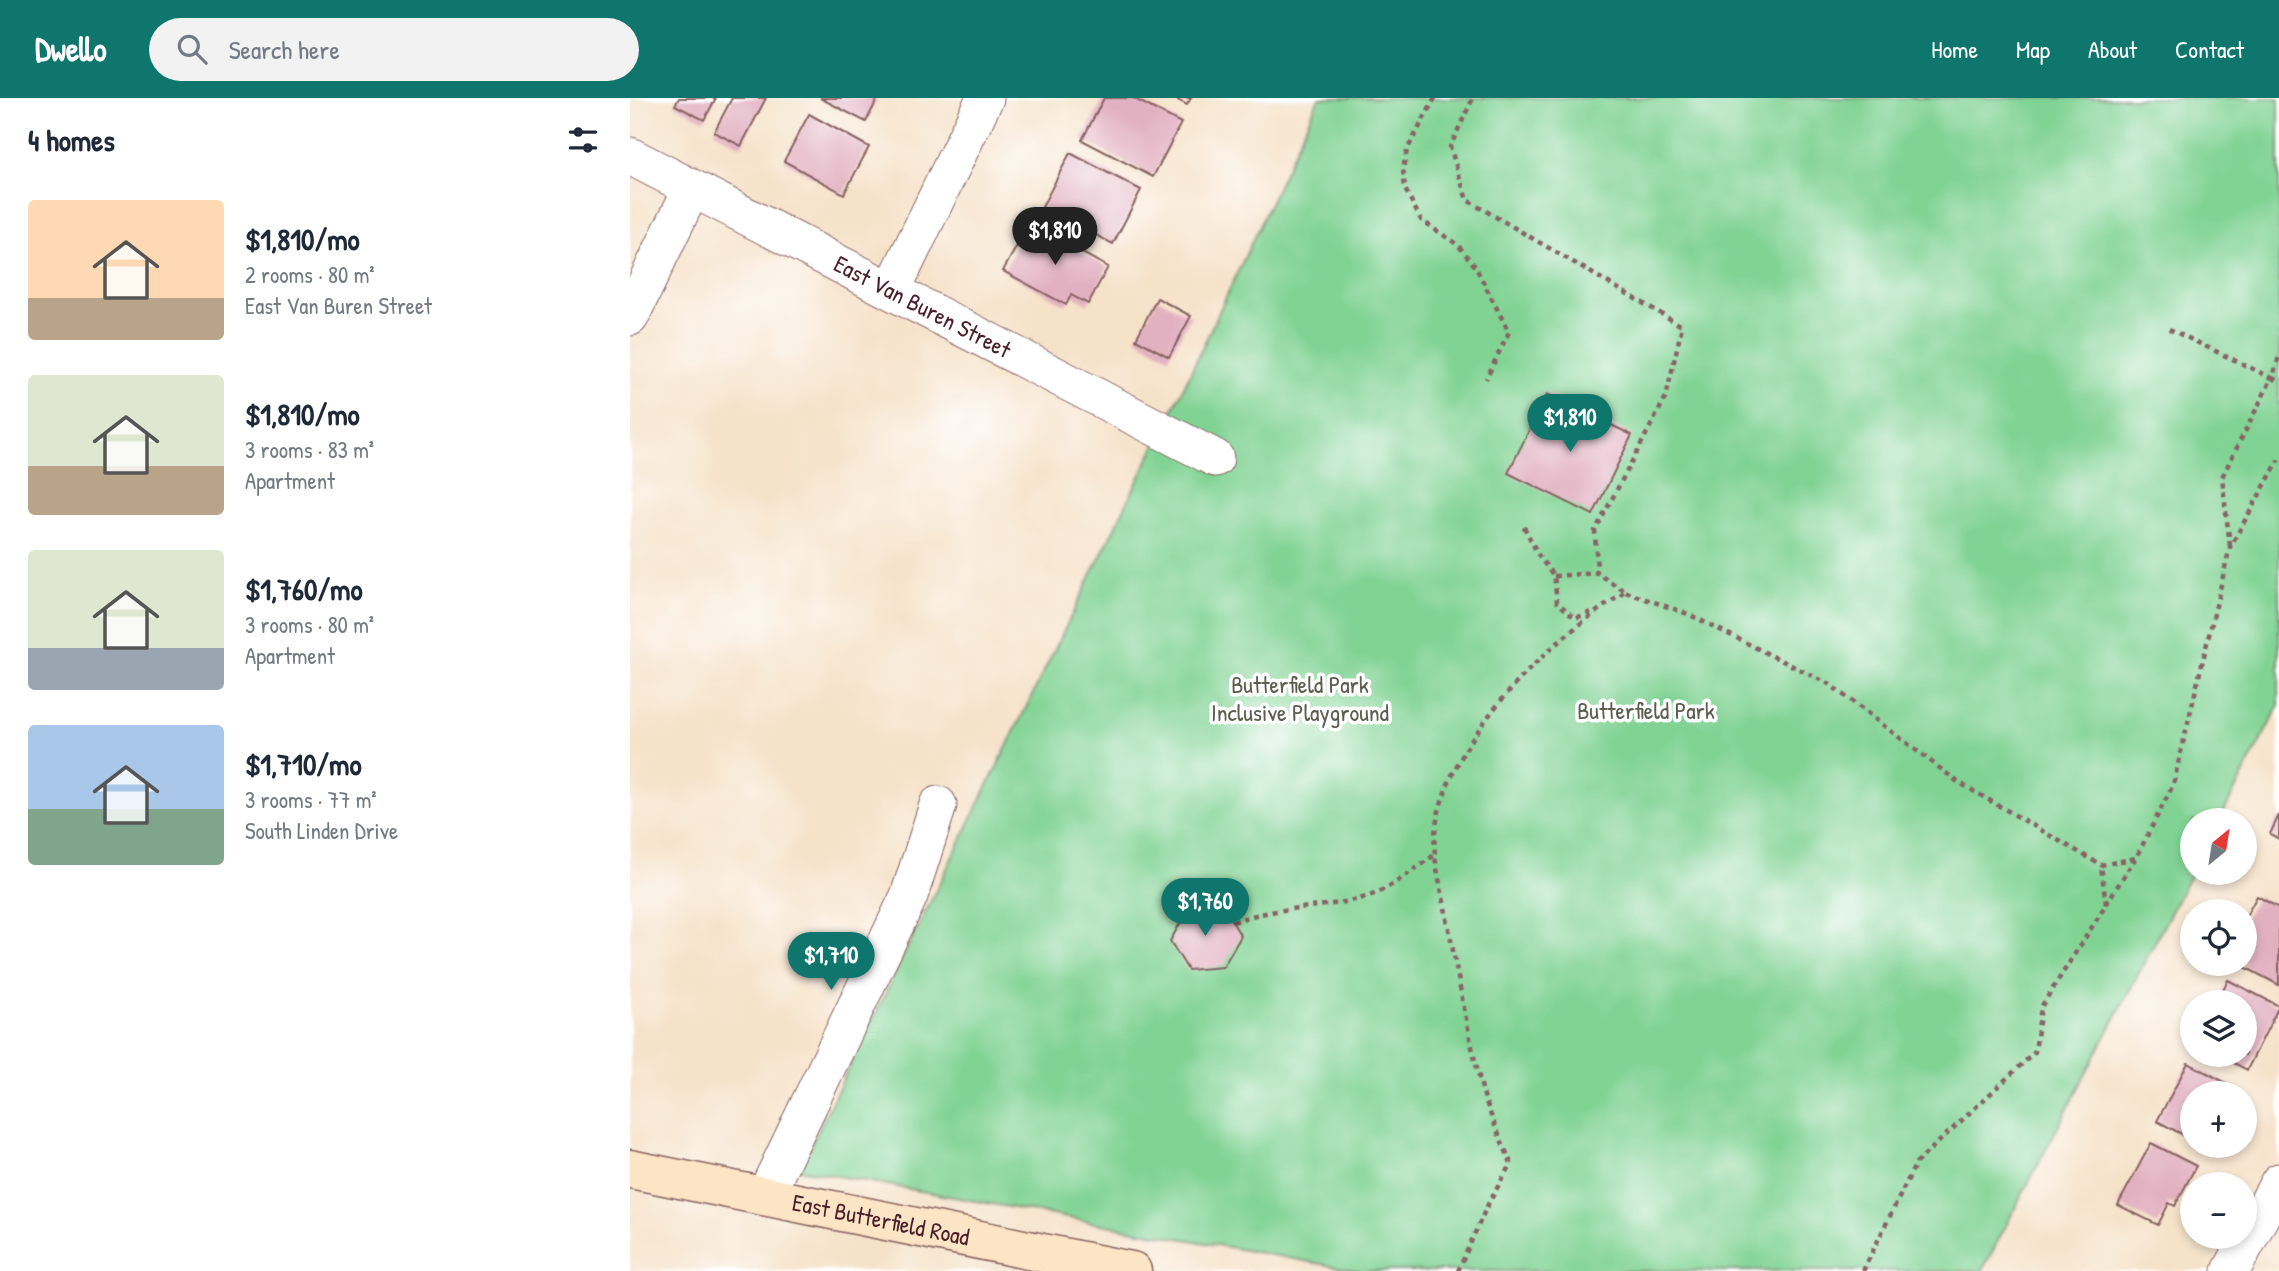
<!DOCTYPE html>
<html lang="en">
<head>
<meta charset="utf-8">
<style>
	:root { --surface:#fff; --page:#f2f2f3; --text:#1f2937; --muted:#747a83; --accent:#0f766e }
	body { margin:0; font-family:"Patrick Hand",sans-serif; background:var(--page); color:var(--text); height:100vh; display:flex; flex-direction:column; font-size:26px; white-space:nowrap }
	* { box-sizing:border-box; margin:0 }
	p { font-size:23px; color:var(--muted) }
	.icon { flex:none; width:38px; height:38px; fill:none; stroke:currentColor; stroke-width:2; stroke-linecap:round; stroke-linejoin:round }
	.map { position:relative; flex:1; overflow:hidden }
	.drawer { display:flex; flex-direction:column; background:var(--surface); width:630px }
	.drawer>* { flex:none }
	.needle { width:46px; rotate:30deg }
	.tools { position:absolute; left:1550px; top:710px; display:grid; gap:14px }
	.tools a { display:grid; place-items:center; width:77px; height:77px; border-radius:50%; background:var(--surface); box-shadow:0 4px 10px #0003; font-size:35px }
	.price { position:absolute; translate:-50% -60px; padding:0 16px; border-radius:24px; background:var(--accent); color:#fff; font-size:23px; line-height:46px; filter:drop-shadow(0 2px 4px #0008) }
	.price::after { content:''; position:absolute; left:50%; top:42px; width:21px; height:16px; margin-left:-10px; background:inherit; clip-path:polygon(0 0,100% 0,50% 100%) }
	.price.active { background:#222; color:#fff }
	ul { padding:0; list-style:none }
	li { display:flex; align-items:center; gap:21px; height:175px; padding:0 28px }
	li span { display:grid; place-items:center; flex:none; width:196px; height:140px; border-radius:7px; color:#555 }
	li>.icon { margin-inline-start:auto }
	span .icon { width:84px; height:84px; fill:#fffc; stroke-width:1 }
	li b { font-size:30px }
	h2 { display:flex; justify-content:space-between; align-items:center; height:84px; padding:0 28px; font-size:30px }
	header { display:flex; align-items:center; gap:42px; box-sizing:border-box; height:98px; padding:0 35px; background:var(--accent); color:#fff }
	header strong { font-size:33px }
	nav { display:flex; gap:38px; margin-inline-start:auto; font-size:24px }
	.search { width:490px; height:63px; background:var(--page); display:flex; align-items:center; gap:18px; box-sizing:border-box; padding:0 24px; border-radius:38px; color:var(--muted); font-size:26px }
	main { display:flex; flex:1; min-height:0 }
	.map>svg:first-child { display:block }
</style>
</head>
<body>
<header>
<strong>Dwello</strong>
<div class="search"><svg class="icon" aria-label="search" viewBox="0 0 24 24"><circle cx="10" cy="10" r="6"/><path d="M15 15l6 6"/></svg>Search here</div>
<nav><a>Home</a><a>Map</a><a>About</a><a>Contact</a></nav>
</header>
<main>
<section class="drawer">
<h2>4 homes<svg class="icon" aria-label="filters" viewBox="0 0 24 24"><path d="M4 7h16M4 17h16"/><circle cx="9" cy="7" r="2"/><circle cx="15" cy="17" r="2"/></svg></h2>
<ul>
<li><span style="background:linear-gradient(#ffd9b3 70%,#b9a48a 0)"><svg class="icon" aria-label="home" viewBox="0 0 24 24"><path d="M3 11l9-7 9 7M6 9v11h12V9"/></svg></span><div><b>$1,810/mo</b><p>2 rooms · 80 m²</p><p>East Van Buren Street</p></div></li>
<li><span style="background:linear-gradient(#dfe7d0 65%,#b9a48a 0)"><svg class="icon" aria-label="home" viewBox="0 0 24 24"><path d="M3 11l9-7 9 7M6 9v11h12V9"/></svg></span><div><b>$1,810/mo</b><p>3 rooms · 83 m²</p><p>Apartment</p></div></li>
<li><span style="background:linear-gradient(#dfe7d0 70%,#9aa5b1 0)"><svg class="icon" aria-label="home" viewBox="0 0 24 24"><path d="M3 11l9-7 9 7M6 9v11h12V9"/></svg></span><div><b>$1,760/mo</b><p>3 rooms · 80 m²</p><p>Apartment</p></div></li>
<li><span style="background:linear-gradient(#a9c7e8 60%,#7fa58c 0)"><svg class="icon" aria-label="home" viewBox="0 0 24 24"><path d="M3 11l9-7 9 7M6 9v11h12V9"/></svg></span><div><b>$1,710/mo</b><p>3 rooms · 77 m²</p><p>South Linden Drive</p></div></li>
</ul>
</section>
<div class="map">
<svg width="1649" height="1173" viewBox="0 0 1649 1173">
	<rect width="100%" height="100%" fill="#fff"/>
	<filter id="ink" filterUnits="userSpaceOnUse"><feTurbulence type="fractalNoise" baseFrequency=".0143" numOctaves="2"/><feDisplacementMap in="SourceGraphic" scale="14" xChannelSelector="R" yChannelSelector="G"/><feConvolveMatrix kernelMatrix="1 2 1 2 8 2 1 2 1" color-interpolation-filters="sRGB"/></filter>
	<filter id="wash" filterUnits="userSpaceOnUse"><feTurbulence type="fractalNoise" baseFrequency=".00686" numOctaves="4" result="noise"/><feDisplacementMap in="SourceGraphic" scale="28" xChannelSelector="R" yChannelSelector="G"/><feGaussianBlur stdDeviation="1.57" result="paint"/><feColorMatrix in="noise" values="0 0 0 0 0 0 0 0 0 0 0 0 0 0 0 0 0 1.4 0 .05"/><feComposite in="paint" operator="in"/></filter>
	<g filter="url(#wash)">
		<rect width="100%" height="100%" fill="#f6e2c9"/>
		<path fill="#81d394" stroke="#667960" stroke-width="2" d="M 689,0 L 1649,0 L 1649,608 L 1589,723 L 1563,723 L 1563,772 L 1352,1173 L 730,1173 L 169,1071 L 552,293 Z"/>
		<g id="blocks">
			<g fill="#e2b1c1">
				<path d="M 49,0 L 86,0 L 74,22 L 45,7 Z"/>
				<path d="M 102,0 L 136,0 L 111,48 L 84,34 Z"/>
				<path d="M 190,0 L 248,0 L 236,24 Z"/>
				<path d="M 474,0 L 503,0 L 551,25 L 523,79 L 452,42 Z"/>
				<path d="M 544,0 L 561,0 L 557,7 Z"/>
				<path d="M 179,16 L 239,49 L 214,96 L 154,63 Z"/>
				<path d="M 440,55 L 511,92 L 483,146 L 412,109 Z"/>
				<path d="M 399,126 L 478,169 L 458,206 L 441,197 L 436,207 L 373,173 Z"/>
				<path d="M 527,200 L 561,218 L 539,259 L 506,241 Z"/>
				<path d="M 917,296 L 1002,337 L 963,417 L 878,375 Z"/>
				<path d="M 1649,717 L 1649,741 L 1640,736 Z"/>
				<path d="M 1627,798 L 1649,810 L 1649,887 L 1609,866 L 1615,866 L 1615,820 Z"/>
				<path d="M 593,809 L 611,838 L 593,869 L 558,872 L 540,843 L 559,810 Z"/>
				<path d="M 1598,882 L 1649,908 L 1617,972 L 1589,957 L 1615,957 L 1615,905 L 1586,905 Z"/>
				<path d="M 1558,965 L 1604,989 L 1600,996 L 1563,996 L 1563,1042 L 1527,1023 Z"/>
				<path d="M 1521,1045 L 1566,1068 L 1545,1108 L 1539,1105 L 1528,1127 L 1488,1107 Z"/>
			</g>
		</g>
	</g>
	<g filter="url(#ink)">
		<use href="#blocks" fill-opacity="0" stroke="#866362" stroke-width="2"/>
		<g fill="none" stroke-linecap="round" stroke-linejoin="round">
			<defs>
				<g id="minor">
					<path id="s1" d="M 0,58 L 585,360"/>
					<path d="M 262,192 L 355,0"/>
					<path d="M 0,219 L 62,90"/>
					<path d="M 135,1098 L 279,798 L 308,707"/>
					<path d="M 1601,1173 L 1649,1084"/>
				</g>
				<g id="secondary">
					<path id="s2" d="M 0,1071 L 502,1173"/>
				</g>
			</defs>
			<use href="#minor" stroke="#866362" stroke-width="39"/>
			<use href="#secondary" stroke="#866362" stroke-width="41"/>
			<g stroke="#866362" stroke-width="4.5" stroke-dasharray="5 5" stroke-linecap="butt">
				<path d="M 805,0 L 777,52 L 773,71 L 775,91 L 791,122 L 828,147 L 845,168 L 879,234 L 856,281"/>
				<path d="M 1539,231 L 1642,280 L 1649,259"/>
				<path d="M 894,429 L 910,460 L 924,478 L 927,504 L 945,520 L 961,514"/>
				<path d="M 1600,448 L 1592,379 L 1642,280 L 1649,283"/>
				<path d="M 924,478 L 967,475"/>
				<path d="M 996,494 L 1058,516 L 1199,586 L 1328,684 L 1471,767 L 1506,760 L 1543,687 L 1600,449 L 1649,362"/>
				<path d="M 1476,806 L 1505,761"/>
				<path d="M 603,824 C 648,807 691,812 736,799 C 761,791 784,771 806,756"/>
				<path d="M 828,1173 L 856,1110 L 881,1065 C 871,1041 859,1016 852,991 C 837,933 827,873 816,815 C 812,790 802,761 805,736 C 814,643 920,540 996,494 L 967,475 L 965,433 L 1036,299 L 1052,228 L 837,102 L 820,49 L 843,0"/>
				<path d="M 1233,1173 L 1286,1065 L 1405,954 L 1411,909 L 1476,807 L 1471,767"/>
			</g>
			<use href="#minor" stroke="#fff" stroke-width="37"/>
			<use href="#secondary" stroke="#fce5c4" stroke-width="38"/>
		</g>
	</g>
	<g text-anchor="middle" stroke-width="7" stroke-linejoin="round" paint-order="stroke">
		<g font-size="24" fill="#4a1f2b" stroke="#fff">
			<text dy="8" stroke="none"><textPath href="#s1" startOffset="329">East Van Buren Street</textPath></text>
			<text dy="8" stroke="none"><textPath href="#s2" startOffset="256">East Butterfield Road</textPath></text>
		</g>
		<g font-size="24" fill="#5d5e50" stroke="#fff">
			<text x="670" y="595">Butterfield Park<tspan x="670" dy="28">Inclusive Playground</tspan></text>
			<text x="1016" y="621">Butterfield Park</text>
		</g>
	</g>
</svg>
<div class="tools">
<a><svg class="needle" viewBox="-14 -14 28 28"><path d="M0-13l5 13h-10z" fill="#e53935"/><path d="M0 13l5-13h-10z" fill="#747a83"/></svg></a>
<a><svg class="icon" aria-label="locate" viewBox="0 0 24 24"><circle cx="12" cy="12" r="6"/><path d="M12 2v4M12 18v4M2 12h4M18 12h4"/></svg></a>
<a><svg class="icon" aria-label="layers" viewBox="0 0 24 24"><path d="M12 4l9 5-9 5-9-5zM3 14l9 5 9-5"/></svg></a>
<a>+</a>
<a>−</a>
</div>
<b class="price active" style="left:425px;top:169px">$1,810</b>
<b class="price" style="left:940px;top:356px">$1,810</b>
<b class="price" style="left:575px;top:840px">$1,760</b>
<b class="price" style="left:201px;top:894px">$1,710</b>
</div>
</main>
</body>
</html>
